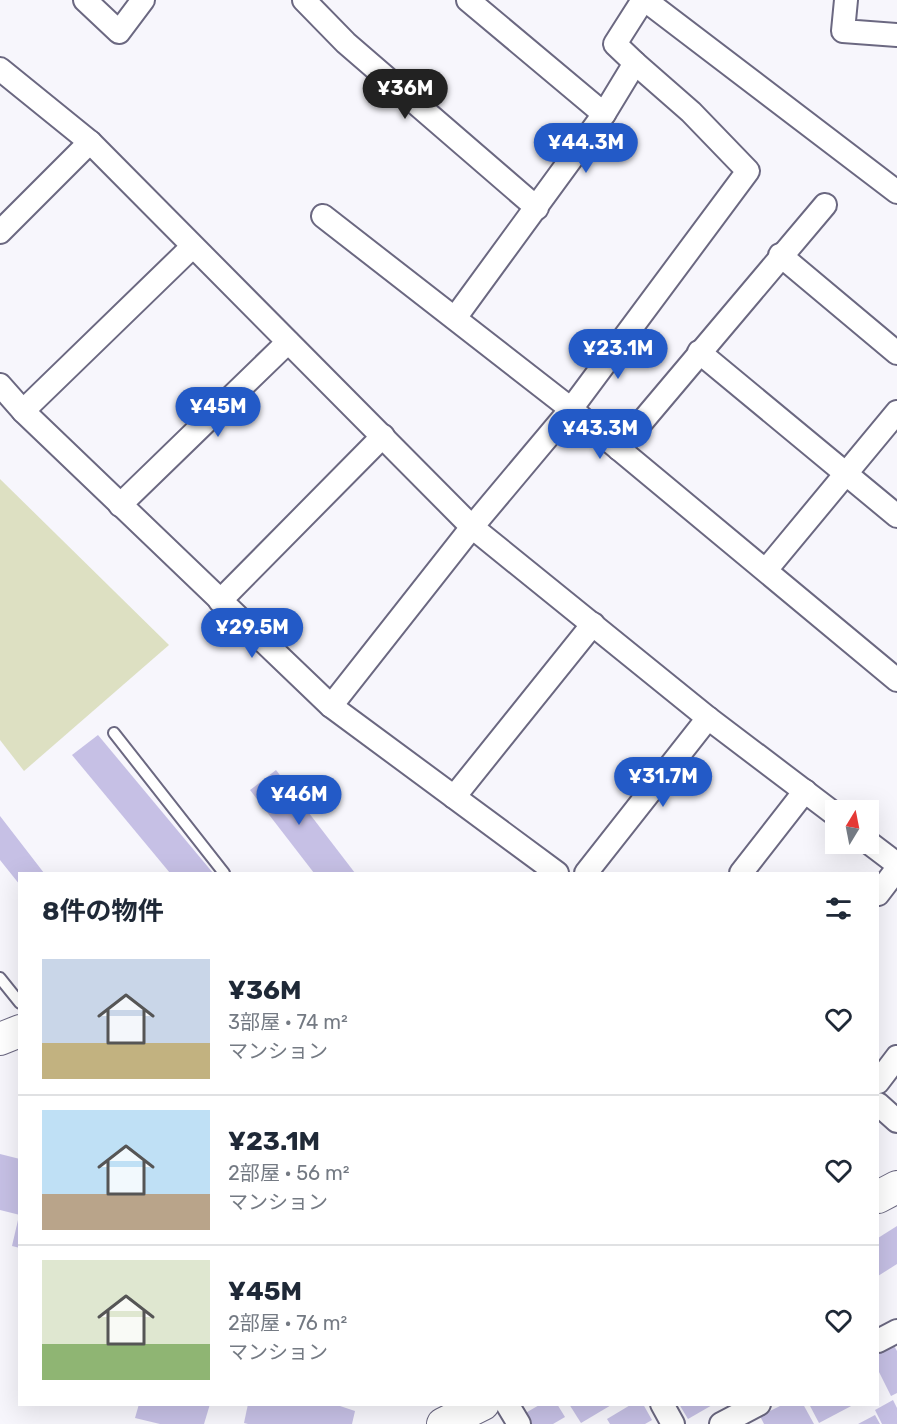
<!DOCTYPE html>
<html lang="ja">
<head>
<meta charset="utf-8">
<style>
	:root { --surface:#fff; --page:#f2f2f3; --text:#1f2937; --muted:#747a83; --line:#e0e1e3; --accent:#235ac7 }
	body { margin:0; font-family:Rubik,"Noto Sans JP",sans-serif; background:var(--page); color:var(--text); height:100vh; display:flex; flex-direction:column; font-size:22px; white-space:nowrap }
	* { box-sizing:border-box; margin:0 }
	p { font-size:20px; color:var(--muted) }
	.icon { flex:none; width:33px; height:33px; fill:none; stroke:currentColor; stroke-width:2; stroke-linecap:round; stroke-linejoin:round }
	.map { position:relative; flex:1; overflow:hidden }
	.side { position:absolute; left:18px; top:872px; width:861px; height:534px; display:flex; flex-direction:column; background:var(--surface); border-radius:0px; box-shadow:0 6px 24px #0002 }
	.side>* { flex:none }
	.needle { width:39px; rotate:10deg }
	.fabs { position:absolute; left:825px; top:800px; display:grid; gap:12px }
	.fabs a { display:grid; place-items:center; width:54px; height:54px; border-radius:0px; background:var(--surface); box-shadow:0 6px 24px #0002; font-size:30px }
	.price { position:absolute; translate:-50% -51px; padding:0 14px; border-radius:21px; background:var(--accent); color:#fff; font-size:20px; line-height:39px; filter:drop-shadow(0 2px 3px #0008) }
	.price::after { content:''; position:absolute; left:50%; top:36px; width:18px; height:14px; margin-left:-9px; background:inherit; clip-path:polygon(0 0,100% 0,50% 100%) }
	.price.on { background:#222; color:#fff }
	ul { padding:0; list-style:none }
	li { display:flex; align-items:center; gap:18px; height:150px; padding:0 24px }
	li+li { border-top:2px solid var(--line) }
	li span { display:grid; place-items:center; flex:none; width:168px; height:120px; border-radius:0px; color:#555 }
	li>.icon { margin-inline-start:auto }
	span .icon { width:72px; height:72px; fill:#fffc; stroke-width:1 }
	li b { font-size:26px }
	h2 { display:flex; justify-content:space-between; align-items:center; height:72px; padding:0 24px; font-size:26px }
	.map>svg:first-child { display:block }
</style>
</head>
<body>
<div class="map">
<svg width="897" height="1424" viewBox="0 0 897 1424">
	<rect width="100%" height="100%" fill="#f7f6fc"/>
	<path fill="#dde0c2" d="M 0,479 L 169,645 L 24,771 L 0,740 Z"/>
	<g fill="#c6c0e5">
		<path d="M 98,735 L 213,873 L 170,873 L 72,755 Z"/>
		<path d="M 276,770 L 355,873 L 314,873 L 250,790 Z"/>
		<path d="M 0,816 L 44,873 L 20,873 L 20,885 L 0,860 Z"/>
		<path d="M 0,1154 L 20,1159 L 20,1215 L 0,1210 Z"/>
		<path d="M 18,1220 L 20,1220 L 20,1248 L 12,1246 Z"/>
		<path d="M 897,1226 L 897,1264 L 878,1276 L 878,1238 Z"/>
		<path d="M 893,1344 L 897,1351 L 897,1393 L 891,1396 L 878,1370 L 878,1352 Z"/>
		<path d="M 893,1400 L 897,1408 L 897,1424 L 882,1424 L 875,1410 Z"/>
		<path d="M 139,1404 L 210,1404 L 204,1424 L 160,1424 L 135,1418 Z"/>
		<path d="M 248,1404 L 334,1404 L 355,1411 L 352,1424 L 248,1424 L 244,1423 Z"/>
		<path d="M 541,1404 L 557,1404 L 565,1417 L 553,1424 L 527,1424 L 522,1415 Z"/>
		<path d="M 569,1404 L 613,1404 L 581,1423 Z"/>
		<path d="M 632,1404 L 643,1404 L 652,1420 L 645,1424 L 610,1424 L 607,1419 Z"/>
		<path d="M 679,1404 L 714,1404 L 688,1419 Z"/>
		<path d="M 784,1404 L 803,1404 L 814,1424 L 764,1424 L 760,1416 Z"/>
		<path d="M 809,1404 L 855,1404 L 819,1423 Z"/>
		<path d="M 875,1415 L 880,1424 L 858,1424 Z"/>
	</g>
	<g fill="none" stroke-linecap="round" stroke-linejoin="round">
		<defs>
			<g id="lane">
				<path d="M 114,733 L 224,873"/>
				<path d="M 0,978 L 20,1003"/>
			</g>
			<g id="street">
				<path d="M 85,0 L 119,32 L 143,0"/>
				<path d="M 304,0 L 346,43 L 537,208"/>
				<path d="M 468,0 L 604,114"/>
				<path d="M 645,0 L 897,192"/>
				<path d="M 846,0 L 843,31 L 897,35"/>
				<path d="M 0,69 L 90,142 L 472,527 L 708,718 L 836,815"/>
				<path d="M 323,216 L 571,409 L 897,680"/>
				<path d="M 0,232 L 90,142"/>
				<path d="M 780,255 L 897,353"/>
				<path d="M 455,318 L 604,114 L 635,63 L 615,44 L 643,0"/>
				<path d="M 699,352 L 897,516"/>
				<path d="M 0,385 L 23,411 L 331,706 L 557,873"/>
				<path d="M 23,411 L 192,247"/>
				<path d="M 619,449 L 825,205"/>
				<path d="M 120,505 L 288,342"/>
				<path d="M 766,570 L 897,412"/>
				<path d="M 220,601 L 383,436"/>
				<path d="M 331,706 L 472,527 L 571,409 L 748,171 L 691,112 L 635,63"/>
				<path d="M 454,797 L 593,624"/>
				<path d="M 868,842 L 897,864"/>
				<path d="M 586,873 L 708,718"/>
				<path d="M 741,873 L 805,791"/>
				<path d="M 878,894 L 897,869"/>
				<path d="M 878,1082 L 897,1057"/>
				<path d="M 878,1104 L 897,1121"/>
				<path d="M 878,1341 L 897,1331"/>
				<path d="M 507,1404 L 519,1424"/>
				<path d="M 662,1404 L 673,1424"/>
				<path d="M 721,1424 L 759,1404"/>
			</g>
			<g id="secondary">
				<path d="M 0,1039 L 20,1031"/>
				<path d="M 878,1197 L 897,1187"/>
				<path d="M 443,1424 L 483,1404"/>
			</g>
		</defs>
		<use href="#lane" stroke="#6b6881" stroke-width="14"/>
		<use href="#street" stroke="#6b6881" stroke-width="26"/>
		<use href="#secondary" stroke="#6b6881" stroke-width="34"/>
		<use href="#lane" stroke="#fff" stroke-width="10"/>
		<use href="#street" stroke="#fff" stroke-width="22"/>
		<use href="#secondary" stroke="#fff" stroke-width="32"/>
	</g>
</svg>
<div class="fabs">
<a><svg class="needle" viewBox="-14 -14 28 28"><path d="M0-13l5 13h-10z" fill="#e53935"/><path d="M0 13l5-13h-10z" fill="#747a83"/></svg></a>
</div>
<b class="price on" style="left:405px;top:120px">¥36M</b>
<b class="price" style="left:586px;top:174px">¥44.3M</b>
<b class="price" style="left:618px;top:380px">¥23.1M</b>
<b class="price" style="left:218px;top:438px">¥45M</b>
<b class="price" style="left:600px;top:460px">¥43.3M</b>
<b class="price" style="left:252px;top:659px">¥29.5M</b>
<b class="price" style="left:663px;top:808px">¥31.7M</b>
<b class="price" style="left:299px;top:826px">¥46M</b>
<section class="side">
<h2>8件の物件<svg class="icon" aria-label="filters" viewBox="0 0 24 24"><path d="M4 7h16M4 17h16"/><circle cx="9" cy="7" r="2"/><circle cx="15" cy="17" r="2"/></svg></h2>
<ul>
<li><span style="background:linear-gradient(#c9d6e8 70%,#c2b280 0)"><svg class="icon" aria-label="home" viewBox="0 0 24 24"><path d="M3 11l9-7 9 7M6 9v11h12V9"/></svg></span><div><b>¥36M</b><p>3部屋 · 74 m²</p><p>マンション</p></div><svg class="icon" aria-label="heart" viewBox="0 0 24 24"><path d="M12 20l-8-8c-3-5 5-10 8-4 3-6 11-1 8 4z"/></svg></li>
<li><span style="background:linear-gradient(#bfe0f5 70%,#b9a48a 0)"><svg class="icon" aria-label="home" viewBox="0 0 24 24"><path d="M3 11l9-7 9 7M6 9v11h12V9"/></svg></span><div><b>¥23.1M</b><p>2部屋 · 56 m²</p><p>マンション</p></div><svg class="icon" aria-label="heart" viewBox="0 0 24 24"><path d="M12 20l-8-8c-3-5 5-10 8-4 3-6 11-1 8 4z"/></svg></li>
<li><span style="background:linear-gradient(#dfe7d0 70%,#8fb573 0)"><svg class="icon" aria-label="home" viewBox="0 0 24 24"><path d="M3 11l9-7 9 7M6 9v11h12V9"/></svg></span><div><b>¥45M</b><p>2部屋 · 76 m²</p><p>マンション</p></div><svg class="icon" aria-label="heart" viewBox="0 0 24 24"><path d="M12 20l-8-8c-3-5 5-10 8-4 3-6 11-1 8 4z"/></svg></li>
</ul>
</section>
</div>
</body>
</html>
